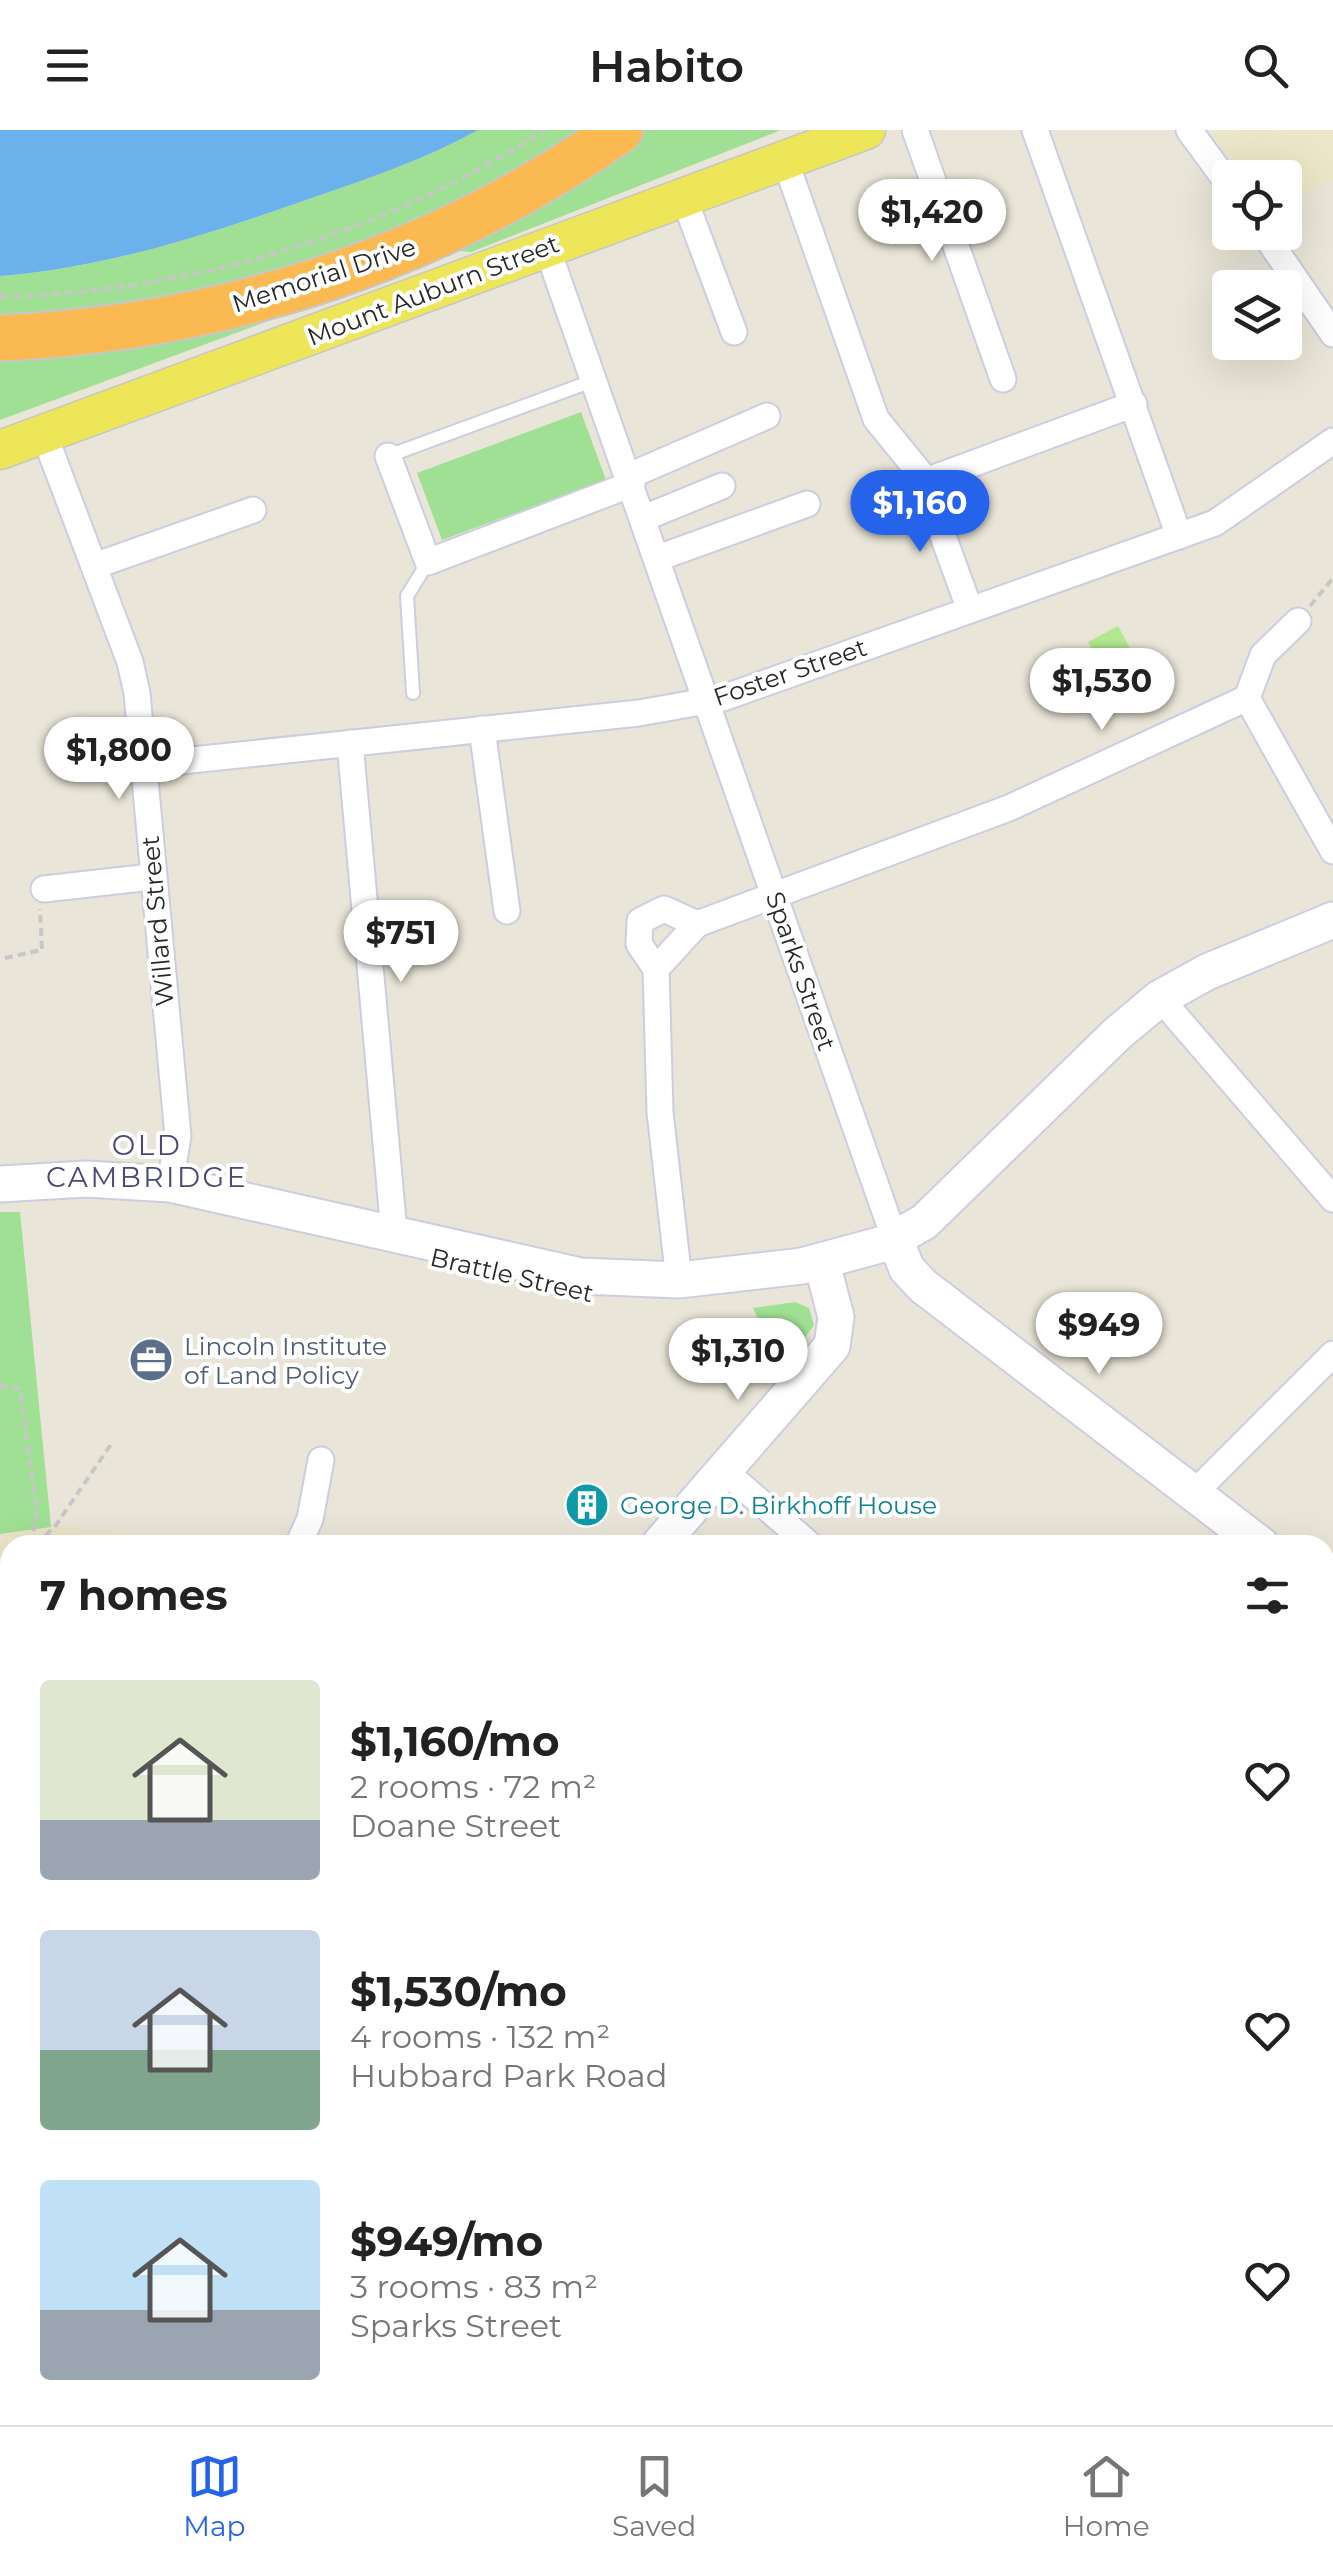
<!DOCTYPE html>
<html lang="en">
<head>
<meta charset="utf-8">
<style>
	:root { --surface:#fff; --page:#f2f2f2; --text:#222; --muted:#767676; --line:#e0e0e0; --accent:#2563eb }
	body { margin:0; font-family:Montserrat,sans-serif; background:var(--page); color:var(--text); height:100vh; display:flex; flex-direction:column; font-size:38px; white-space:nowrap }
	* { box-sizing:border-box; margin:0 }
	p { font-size:32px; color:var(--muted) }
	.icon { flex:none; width:55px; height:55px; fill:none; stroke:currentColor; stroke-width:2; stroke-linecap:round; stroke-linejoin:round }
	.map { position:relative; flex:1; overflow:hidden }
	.details { position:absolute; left:0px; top:1405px; width:1335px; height:890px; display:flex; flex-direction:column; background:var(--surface); border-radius:30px 30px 0 0; box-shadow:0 10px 40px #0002 }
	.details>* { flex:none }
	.buttons { position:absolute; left:1212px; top:30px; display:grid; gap:20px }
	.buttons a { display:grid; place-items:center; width:90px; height:90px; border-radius:10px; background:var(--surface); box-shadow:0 10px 40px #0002; font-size:50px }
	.price { position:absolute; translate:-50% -85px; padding:0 22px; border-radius:35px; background:#fff; color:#222; font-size:32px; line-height:65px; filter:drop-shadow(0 2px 5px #0008) }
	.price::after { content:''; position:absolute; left:50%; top:60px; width:30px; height:22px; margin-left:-15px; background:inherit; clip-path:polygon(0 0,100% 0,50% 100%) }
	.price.selected { background:var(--accent); color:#fff }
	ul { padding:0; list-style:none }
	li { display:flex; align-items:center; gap:30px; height:250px; padding:0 40px }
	li span { display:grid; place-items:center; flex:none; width:280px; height:200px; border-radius:10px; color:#555 }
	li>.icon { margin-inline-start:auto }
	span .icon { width:120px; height:120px; fill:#fffc; stroke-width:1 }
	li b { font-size:42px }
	h2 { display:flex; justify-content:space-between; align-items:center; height:120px; padding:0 40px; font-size:42px }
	header { display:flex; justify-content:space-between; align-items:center; height:130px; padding:0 40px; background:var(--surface); font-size:45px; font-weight:600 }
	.tabs { display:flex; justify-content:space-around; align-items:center; height:140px; border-top:2px solid var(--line); background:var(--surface); font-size:28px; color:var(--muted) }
	.tabs a { display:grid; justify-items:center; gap:5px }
	.tabs .selected { color:var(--accent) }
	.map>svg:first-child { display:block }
</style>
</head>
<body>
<header><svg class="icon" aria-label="menu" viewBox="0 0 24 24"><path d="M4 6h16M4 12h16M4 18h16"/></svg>Habito<svg class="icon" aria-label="search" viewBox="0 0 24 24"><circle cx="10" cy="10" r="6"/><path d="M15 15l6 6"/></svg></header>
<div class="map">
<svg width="1333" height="2295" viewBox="0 0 1333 2295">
	<rect width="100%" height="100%" fill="#e9e5d8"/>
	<g fill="#ebe6c7">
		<path d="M 1220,0 L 1333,0 L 1333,51 L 1285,71 L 1285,48 L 1245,47 L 1213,5 Z"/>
		<path d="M 59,1397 L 155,1405 L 150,1415 L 10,1415 L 10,1614 L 0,1612 L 0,1404 Z"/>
		<path d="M 657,2285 L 1123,2285 L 1169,2295 L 655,2295 Z"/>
	</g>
	<g fill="#a0e094">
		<path d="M 478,0 L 781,0 L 471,122 L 458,121 L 0,290 L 0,146 C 109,137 206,105 309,69 C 367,49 424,30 478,0 Z"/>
		<path d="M 581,282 L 606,350 L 442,410 L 417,343 Z"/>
		<path d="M 0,1082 L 20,1082 L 51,1397 L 0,1404 Z"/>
		<path d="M 795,1172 L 809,1178 L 814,1195 L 781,1239 L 753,1178 Z"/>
		<path d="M 910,2285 L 1146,2285 L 1170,2292 L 917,2295 Z"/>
	</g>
	<path fill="#b2e890" d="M 1118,496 L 1152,560 L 1122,575 L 1088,512 Z"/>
	<path fill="#6bb1eb" d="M 0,0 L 478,0 C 424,30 367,49 309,69 C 206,105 109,137 0,146 Z"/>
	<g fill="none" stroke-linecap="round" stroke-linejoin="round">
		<defs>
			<g id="lane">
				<path d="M 388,326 L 595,250"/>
				<path d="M 413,563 L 407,466 L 428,432"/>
			</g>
			<g id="street">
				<path d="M 915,0 L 1003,249"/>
				<path d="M 1035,0 L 1179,406"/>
				<path d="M 1189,0 L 1230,56"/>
				<path d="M 785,30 L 876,289 L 920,343 L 970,480"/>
				<path d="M 684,68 L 734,202"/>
				<path d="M 1263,102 L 1333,204"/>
				<path d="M 547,118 L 895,1110"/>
				<path d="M 44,304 L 130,532 L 137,563 L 178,1006 L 170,1054"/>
				<path d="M 388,326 L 428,432 L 632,354"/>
				<path d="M 629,346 L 767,286"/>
				<path d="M 923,352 L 1134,274"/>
				<path d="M 644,388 L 722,356"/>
				<path d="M 658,428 L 807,374"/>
				<path d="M 94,436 L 253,380"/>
				<path d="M 1247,568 L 1263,525 L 1298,491"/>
				<path d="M 482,599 L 507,781"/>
				<path d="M 350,613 L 394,1102"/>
				<path d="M 144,635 L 639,583 L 723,568 L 1215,393 L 1333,311"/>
				<path d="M 44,759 L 151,747"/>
				<path d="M 656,839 L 639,814 L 640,791 L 664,779 L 697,794"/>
				<path d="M 1160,868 L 1333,1069"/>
				<path d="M 679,1150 L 660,982 L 656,839 L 697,794 L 1009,678 L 1247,568 L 1333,721"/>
				<path d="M 723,1340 L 810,1415"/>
				<path d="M 1196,1361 L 1333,1224"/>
				<path d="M 298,1415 L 310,1389 L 321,1330"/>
				<path d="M 0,1486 L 10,1475"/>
				<path d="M 0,1747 L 10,1749"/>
				<path d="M 629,2295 L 631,2285"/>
			</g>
			<g id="secondary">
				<path d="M 0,1054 L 86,1049 L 170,1054 L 581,1146 L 679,1150 L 802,1136 L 887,1113 L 924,1092 L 1118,903 L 1160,868 L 1207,842 L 1333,790"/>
				<path d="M 895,1110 L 907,1139 L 923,1156 L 1261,1415"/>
				<path d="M 659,1415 L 832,1216 L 836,1187 L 822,1133"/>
				<path d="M 1325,1464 L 1333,1470"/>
				<path d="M 0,2283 L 17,2295"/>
			</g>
			<g id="primary">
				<path d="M 0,320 L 866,0"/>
				<path d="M 0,2034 L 10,2036"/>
				<path d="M 1255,2285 L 1293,2295"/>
			</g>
			<path id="highway" d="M 0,208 C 223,198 437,129 620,0"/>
		</defs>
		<use href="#lane" stroke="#cdcde0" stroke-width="16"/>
		<use href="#street" stroke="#cdcde0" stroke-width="29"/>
		<use href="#secondary" stroke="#cdcde0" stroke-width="39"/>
		<use href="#primary" stroke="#c7c7c7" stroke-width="41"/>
		<use href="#highway" stroke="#c7c7c7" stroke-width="49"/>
		<g stroke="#c7c7c7" stroke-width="4" stroke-dasharray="8 5" stroke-linecap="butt">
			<path d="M 0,167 C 192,162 383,104 545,0"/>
			<path d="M 1310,476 L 1333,448"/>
			<path d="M 5,828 L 42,820 L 40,779"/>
			<path d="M 0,1255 L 20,1259 L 37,1382 L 31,1415"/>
			<path d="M 36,1415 L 56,1395 L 112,1313"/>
			<path d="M 1058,2285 L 1064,2295"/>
			<path d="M 727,2295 L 728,2285"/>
		</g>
		<use href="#lane" stroke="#fff" stroke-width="12"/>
		<use href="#street" stroke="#fff" stroke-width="25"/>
		<use href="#secondary" stroke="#fff" stroke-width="35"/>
		<use href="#primary" stroke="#ede659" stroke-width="38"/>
		<use href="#highway" stroke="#fbba51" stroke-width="45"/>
	</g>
	<defs>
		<symbol id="office-disc" viewBox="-11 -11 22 22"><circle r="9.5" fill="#5c6f8a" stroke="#fff"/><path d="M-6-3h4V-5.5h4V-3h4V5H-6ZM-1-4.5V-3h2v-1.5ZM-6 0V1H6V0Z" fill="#fff"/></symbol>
		<symbol id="building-disc" viewBox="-11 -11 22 22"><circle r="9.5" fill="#0f9aa8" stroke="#fff"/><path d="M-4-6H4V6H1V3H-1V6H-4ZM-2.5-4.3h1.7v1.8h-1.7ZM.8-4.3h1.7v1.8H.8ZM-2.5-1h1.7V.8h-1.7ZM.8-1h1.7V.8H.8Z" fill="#fff"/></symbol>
	</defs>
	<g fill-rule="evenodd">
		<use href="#office-disc" x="126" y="1205" width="50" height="50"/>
		<use href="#building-disc" x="562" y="1350" width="50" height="50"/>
	</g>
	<g text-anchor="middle" stroke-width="8" stroke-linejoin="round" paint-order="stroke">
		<g font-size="25" fill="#272727" stroke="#fff">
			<text transform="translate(324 145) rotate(-18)" y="9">Memorial Drive</text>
			<text transform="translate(433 160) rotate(-21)" y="9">Mount Auburn Street</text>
			<text transform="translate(790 542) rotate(-19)" y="9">Foster Street</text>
			<text transform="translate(157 791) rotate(-95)" y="9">Willard Street</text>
			<text transform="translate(801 841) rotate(71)" y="9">Sparks Street</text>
			<text transform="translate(512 1145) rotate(13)" y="9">Brattle Street</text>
		</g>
		<g font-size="25" fill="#4e5e75" stroke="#fff" text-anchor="start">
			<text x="184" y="1225">Lincoln Institute<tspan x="184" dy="29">of Land Policy</tspan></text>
		</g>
		<g font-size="25" fill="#0d838f" stroke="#fff" text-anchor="start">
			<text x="620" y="1384">George D. Birkhoff House</text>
		</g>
		<g font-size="28" letter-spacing="2.5" fill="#494876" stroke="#fff">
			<text x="147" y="1025">OLD<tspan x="147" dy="32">CAMBRIDGE</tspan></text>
		</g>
	</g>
</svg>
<div class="buttons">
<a><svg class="icon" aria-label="locate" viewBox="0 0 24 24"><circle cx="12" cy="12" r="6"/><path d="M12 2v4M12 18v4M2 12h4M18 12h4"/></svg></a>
<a><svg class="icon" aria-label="layers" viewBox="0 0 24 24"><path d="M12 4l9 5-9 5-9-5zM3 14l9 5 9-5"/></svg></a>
</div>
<b class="price" style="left:932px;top:134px">$1,420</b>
<b class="price selected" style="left:920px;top:425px">$1,160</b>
<b class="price" style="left:1102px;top:603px">$1,530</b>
<b class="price" style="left:119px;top:672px">$1,800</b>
<b class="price" style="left:401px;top:855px">$751</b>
<b class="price" style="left:1099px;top:1247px">$949</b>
<b class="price" style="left:738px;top:1273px">$1,310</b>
<section class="details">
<h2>7 homes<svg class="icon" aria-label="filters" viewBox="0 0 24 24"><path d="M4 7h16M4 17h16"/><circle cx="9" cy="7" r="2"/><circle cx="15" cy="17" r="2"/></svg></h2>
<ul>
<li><span style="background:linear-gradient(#dfe7d0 70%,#9aa5b1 0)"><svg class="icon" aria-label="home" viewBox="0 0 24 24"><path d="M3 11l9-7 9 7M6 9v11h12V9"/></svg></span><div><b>$1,160/mo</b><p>2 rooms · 72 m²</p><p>Doane Street</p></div><svg class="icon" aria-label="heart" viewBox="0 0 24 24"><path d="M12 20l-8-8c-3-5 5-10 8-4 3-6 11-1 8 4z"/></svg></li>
<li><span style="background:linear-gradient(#c9d6e8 60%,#7fa58c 0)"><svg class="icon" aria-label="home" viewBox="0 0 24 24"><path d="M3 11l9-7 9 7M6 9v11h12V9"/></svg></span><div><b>$1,530/mo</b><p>4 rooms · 132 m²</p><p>Hubbard Park Road</p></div><svg class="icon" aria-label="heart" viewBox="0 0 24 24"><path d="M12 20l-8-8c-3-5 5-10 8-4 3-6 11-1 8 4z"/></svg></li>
<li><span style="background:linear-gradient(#bfe0f5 65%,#9aa5b1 0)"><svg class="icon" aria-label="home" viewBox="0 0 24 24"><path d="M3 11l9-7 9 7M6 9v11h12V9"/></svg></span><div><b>$949/mo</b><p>3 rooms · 83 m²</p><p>Sparks Street</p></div><svg class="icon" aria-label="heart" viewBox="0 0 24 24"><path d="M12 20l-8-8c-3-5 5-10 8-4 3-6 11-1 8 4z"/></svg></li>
</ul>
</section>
</div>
<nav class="tabs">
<a class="selected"><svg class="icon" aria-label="map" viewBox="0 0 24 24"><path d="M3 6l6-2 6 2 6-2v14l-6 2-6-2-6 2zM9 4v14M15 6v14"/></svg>Map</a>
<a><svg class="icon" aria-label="saved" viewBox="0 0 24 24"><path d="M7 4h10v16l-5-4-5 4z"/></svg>Saved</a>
<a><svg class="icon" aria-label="home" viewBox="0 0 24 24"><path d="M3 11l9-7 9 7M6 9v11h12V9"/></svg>Home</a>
</nav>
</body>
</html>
